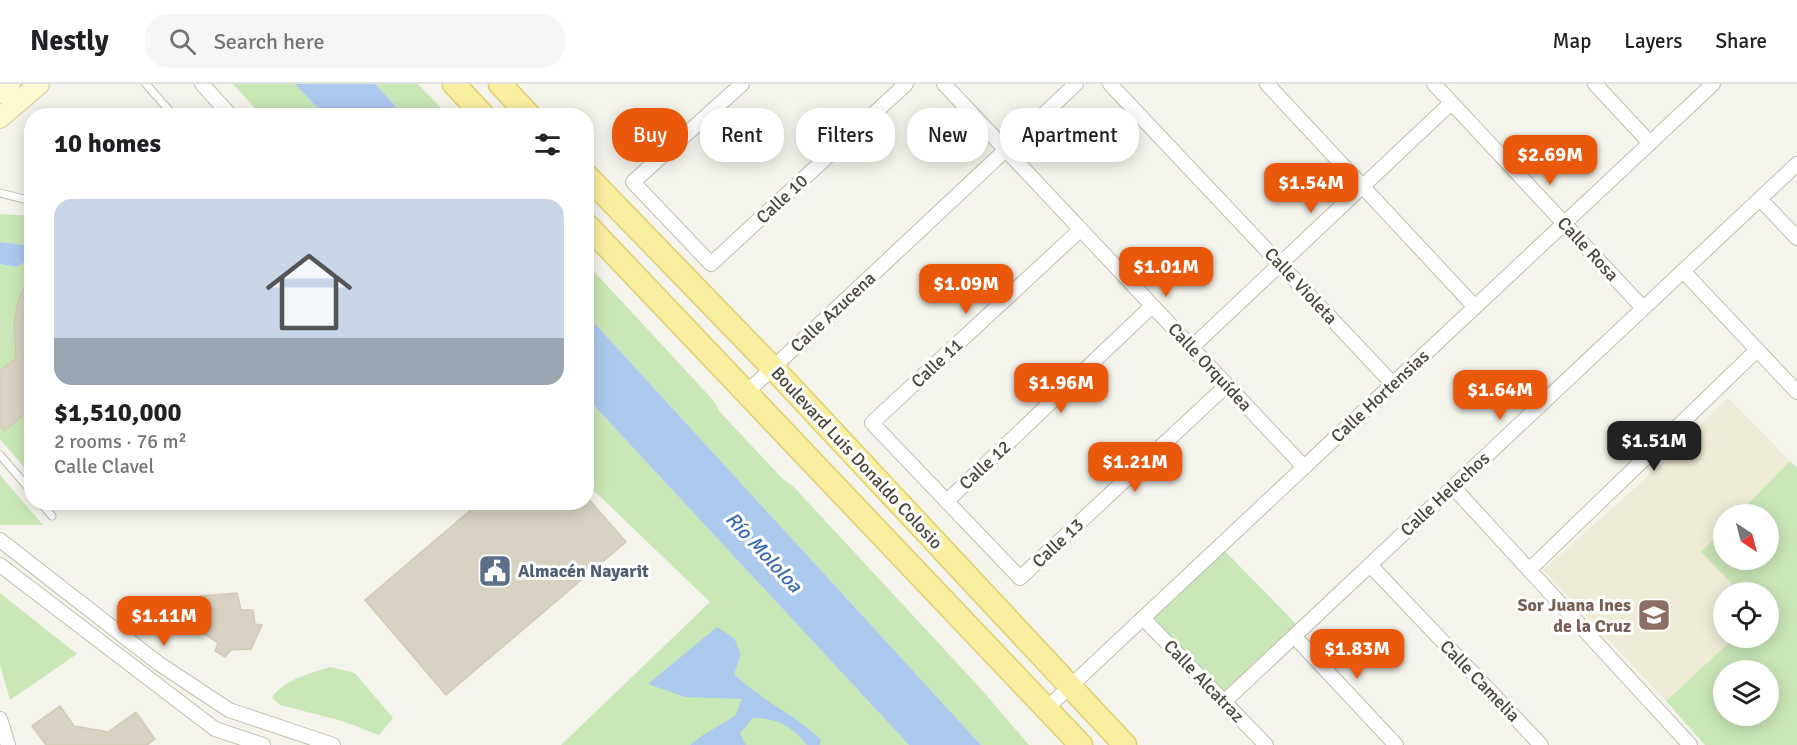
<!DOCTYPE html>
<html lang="en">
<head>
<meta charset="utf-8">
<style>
	:root { --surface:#fff; --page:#f6f6f6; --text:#202124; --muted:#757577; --line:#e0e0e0; --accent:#ea580c }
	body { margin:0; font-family:Signika,sans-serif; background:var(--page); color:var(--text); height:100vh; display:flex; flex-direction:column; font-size:22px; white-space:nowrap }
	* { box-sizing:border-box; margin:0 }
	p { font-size:20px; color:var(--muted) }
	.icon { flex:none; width:33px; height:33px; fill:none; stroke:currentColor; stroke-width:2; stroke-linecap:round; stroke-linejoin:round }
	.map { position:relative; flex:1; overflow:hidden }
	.panel { position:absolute; left:24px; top:24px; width:570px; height:402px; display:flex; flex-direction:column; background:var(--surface); border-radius:24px; box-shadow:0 3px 15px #0003 }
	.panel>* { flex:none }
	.guide { position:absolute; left:612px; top:24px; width:570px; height:54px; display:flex; gap:12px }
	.needle { width:39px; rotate:144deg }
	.buttons { position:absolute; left:1713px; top:420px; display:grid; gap:12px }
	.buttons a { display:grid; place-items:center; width:66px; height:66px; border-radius:50%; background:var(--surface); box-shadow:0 3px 15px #0003; font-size:30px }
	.price { position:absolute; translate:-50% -51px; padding:0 14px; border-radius:12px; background:var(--accent); color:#fff; font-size:20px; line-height:39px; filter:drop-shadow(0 2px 3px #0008) }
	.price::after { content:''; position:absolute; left:50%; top:36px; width:18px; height:14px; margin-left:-9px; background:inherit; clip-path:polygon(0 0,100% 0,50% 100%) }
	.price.selected { background:#222; color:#fff }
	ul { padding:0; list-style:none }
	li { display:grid; align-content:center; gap:12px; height:318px; padding:0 30px }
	li span { display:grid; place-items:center; height:186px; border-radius:18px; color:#555 }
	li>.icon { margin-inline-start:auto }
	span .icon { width:108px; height:108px; fill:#fffc; stroke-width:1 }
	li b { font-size:26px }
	h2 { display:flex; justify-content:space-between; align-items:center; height:72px; padding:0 30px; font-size:26px }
	.chip { padding:0 21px; border-radius:24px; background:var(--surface); box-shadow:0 3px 15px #0003; font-size:21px; line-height:54px }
	.chip.selected { background:var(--accent); color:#fff }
	header { display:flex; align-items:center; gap:36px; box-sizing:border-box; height:84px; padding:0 30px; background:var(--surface); border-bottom:2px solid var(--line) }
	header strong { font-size:28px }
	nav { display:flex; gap:33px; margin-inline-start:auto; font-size:21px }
	.search { width:420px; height:54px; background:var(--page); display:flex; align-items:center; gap:15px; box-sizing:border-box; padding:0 21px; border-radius:24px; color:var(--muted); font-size:22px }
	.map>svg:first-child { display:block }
</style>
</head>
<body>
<header>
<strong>Nestly</strong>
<div class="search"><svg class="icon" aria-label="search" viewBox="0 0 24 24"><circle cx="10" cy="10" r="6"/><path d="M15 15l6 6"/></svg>Search here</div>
<nav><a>Map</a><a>Layers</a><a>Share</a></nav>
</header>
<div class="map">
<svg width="1797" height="661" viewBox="0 0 1797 661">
	<rect width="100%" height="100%" fill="#f5f4ec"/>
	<path fill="#eeebd7" d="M 1728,314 L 1790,377 L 1738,430 L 1724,430 L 1723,445 L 1701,468 L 1740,508 L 1724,508 L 1724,554 L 1734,554 L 1666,617 L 1543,486 L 1637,402 Z"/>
	<g fill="#cae7b7" fill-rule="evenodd">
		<path d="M 233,0 L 295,0 L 324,31 L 261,31 Z"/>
		<path d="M 375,0 L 418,0 L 448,31 L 404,31 Z"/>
		<path d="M 0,130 L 31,132 L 31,166 L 26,161 L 0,158 Z"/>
		<path d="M 31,175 C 31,189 23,202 19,216 C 13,235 13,255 16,274 L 0,287 L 0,180 L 16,183 Z"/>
		<path d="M 587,180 L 714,317 L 719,327 L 784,396 L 793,402 L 981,605 L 1029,661 L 981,661 L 587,231 Z"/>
		<path d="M 587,314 L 909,661 L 561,661 L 710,518 L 587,400 Z"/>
		<path d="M 31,324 L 31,366 L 28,370 L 31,374 L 31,391 L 0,355 L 0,342 L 4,347 Z"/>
		<path d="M 1790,377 L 1797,384 L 1797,661 L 1705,661 L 1666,617 L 1734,554 L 1768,554 L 1768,508 L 1740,508 L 1701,468 L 1723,445 L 1724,476 L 1768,476 L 1768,430 L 1738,430 ZM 1724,586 L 1768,586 L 1768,632 L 1724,632 Z"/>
		<path d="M 0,391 L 43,441 L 0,441 Z"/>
		<path d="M 1220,462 L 1301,545 L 1225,617 L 1143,534 Z"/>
		<path d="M 0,509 L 77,570 L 10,616 L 0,581 Z"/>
		<path d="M 330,583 L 355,589 L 393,634 L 379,651 L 342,637 L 280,621 L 272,614 C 284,595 309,590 330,583 Z"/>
	</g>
	<g fill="#acc9ee">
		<path d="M 295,0 L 375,0 L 404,31 L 324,31 Z"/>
		<path d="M 0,158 L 26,161 L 31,166 L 31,175 L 16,183 L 0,180 Z"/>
		<path d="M 587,231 L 981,661 L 909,661 L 587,314 Z"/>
		<path d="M 717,543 L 734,554 L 741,571 L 734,590 C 760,616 795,630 821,656 L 820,661 L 807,661 C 790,641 779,635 753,634 L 740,649 L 746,661 L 690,661 L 703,651 L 735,632 L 742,615 L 685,613 L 648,600 Z"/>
	</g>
	<g fill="#d7d2c2" stroke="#d1cbb5" stroke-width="1.5">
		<path d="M 32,185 L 32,324 L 4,347 L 0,342 L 0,287 L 16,274 L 14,241 L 18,218 Z"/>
		<path d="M 586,412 L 626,458 L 446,611 L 365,516 L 480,418 L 586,418 Z"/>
		<path d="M 237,509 L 241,526 L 253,526 L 255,540 L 262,541 L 251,565 L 231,566 L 225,573 L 215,567 L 218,559 L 200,547 L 195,532 L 204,523 L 201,512 Z"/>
		<path d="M 60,622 L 74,642 L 108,648 L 136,628 L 155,655 L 147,661 L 46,661 L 32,642 Z"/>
	</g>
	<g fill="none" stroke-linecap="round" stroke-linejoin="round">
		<defs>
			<g id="service">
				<path d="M 146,0 L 174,32"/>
				<path d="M 0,109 L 32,117"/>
				<path d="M 0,371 L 32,408"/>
				<path d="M 40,418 L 52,432"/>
			</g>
			<g id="minor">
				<path d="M 202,0 L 231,32"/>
				<path d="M 742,0 L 633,98 L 711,180 L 906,0"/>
				<path d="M 944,0 L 1304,383"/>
				<path d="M 1110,0 L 1393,300"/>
				<path d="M 1267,0 L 1475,223"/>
				<path d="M 1434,0 L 1643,224"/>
				<path d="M 1595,0 L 1650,59"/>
				<path d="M 1760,115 L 1797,154"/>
				<path d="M 1080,146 L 872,339 L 1020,494 L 1227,301"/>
				<path d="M 1683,187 L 1797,308"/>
				<path d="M 1191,264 L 1451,19"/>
				<path d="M 746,309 L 1076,0"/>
				<path d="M 1453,403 L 1690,661"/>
				<path d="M 948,416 L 1152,222"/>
				<path d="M 0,456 L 158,579 L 229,626 L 333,661"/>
				<path d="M 0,481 L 215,645 L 263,661"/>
				<path d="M 1370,481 L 1541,661"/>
				<path d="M 1529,486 L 1757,266"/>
				<path d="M 1143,534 L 1266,661"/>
				<path d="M 1294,552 L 1396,661"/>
				<path d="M 1225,617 L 1797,80"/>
				<path d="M 1047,624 L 1713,0"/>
				<path d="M 0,635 L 8,661"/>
			</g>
			<g id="secondary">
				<path d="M 0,9 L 10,0"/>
				<path d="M 0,34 L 39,0"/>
			</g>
			<g id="primary">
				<path d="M 454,0 L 484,32"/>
				<path d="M 500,0 L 530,32"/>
				<path d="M 586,91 L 773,284 L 1125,661"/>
				<path d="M 586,140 L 1081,661"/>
			</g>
		</defs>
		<use href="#service" stroke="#c1bdaf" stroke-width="9"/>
		<use href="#minor" stroke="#c1bdaf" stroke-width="16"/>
		<use href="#secondary" stroke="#d3cd9d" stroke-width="22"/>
		<use href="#primary" stroke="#e0d06f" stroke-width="25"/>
		<use href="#service" stroke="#fff" stroke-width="7"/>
		<use href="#minor" stroke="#fff" stroke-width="14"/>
		<use href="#secondary" stroke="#fdf9cf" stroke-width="20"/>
		<use href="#primary" stroke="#faefa0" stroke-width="22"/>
	</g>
	<defs>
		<symbol id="civic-square" viewBox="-11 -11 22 22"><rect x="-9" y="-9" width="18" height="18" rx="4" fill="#5c6f8a" stroke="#fff"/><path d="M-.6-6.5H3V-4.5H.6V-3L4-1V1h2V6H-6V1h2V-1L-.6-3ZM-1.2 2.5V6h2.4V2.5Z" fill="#fff"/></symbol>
		<symbol id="school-square" viewBox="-11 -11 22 22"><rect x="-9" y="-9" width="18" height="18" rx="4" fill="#8d6e63" stroke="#fff"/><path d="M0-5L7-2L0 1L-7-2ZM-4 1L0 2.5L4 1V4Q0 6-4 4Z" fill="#fff"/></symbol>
	</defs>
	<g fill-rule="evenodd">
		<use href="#civic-square" x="476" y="468" width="38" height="38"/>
		<use href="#school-square" x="1635" y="512" width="38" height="38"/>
	</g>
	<g text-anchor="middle" stroke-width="6" stroke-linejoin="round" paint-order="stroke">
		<g font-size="18" fill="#4a463a" stroke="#fff">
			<text transform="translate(782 115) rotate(-43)" y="6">Calle 10</text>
			<text transform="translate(1588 165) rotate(47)" y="6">Calle Rosa</text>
			<text transform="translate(1301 202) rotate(47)" y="6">Calle Violeta</text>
			<text transform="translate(833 228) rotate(-43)" y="6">Calle Azucena</text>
			<text transform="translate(937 279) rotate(-43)" y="6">Calle 11</text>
			<text transform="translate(1210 283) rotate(47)" y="6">Calle Orquídea</text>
			<text transform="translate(1380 312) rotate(-43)" y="6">Calle Hortensias</text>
			<text transform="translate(857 374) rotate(47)" y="6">Boulevard Luis Donaldo Colosio</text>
			<text transform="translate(985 381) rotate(-43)" y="6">Calle 12</text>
			<text transform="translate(1445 410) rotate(-43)" y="6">Calle Helechos</text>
			<text transform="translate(1058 459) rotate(-43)" y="6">Calle 13</text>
			<text transform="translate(1204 597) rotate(46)" y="6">Calle Alcatraz</text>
			<text transform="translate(1480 597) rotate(46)" y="6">Calle Camelia</text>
		</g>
		<g font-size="18" font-weight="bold" fill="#4e5e75" stroke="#fff" text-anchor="start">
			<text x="518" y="493">Almacén Nayarit</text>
		</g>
		<g font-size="18" font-weight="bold" fill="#785e54" stroke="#fff" text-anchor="end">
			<text x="1631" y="527">Sor Juana Ines<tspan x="1631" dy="21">de la Cruz</tspan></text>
		</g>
		<g font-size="20" font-style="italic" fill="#366ab3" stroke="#fff">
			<text transform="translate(764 468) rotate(47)" y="7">Río Mololoa</text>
		</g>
	</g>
</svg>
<div class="buttons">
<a><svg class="needle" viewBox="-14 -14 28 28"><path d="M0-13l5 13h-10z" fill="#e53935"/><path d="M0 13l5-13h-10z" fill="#757577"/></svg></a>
<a><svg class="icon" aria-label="locate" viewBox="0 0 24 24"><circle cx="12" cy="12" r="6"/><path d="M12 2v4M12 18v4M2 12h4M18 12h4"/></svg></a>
<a><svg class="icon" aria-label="layers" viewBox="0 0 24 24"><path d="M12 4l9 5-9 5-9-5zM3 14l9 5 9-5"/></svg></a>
</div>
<b class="price" style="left:1550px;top:102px">$2.69M</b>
<b class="price" style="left:1311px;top:130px">$1.54M</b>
<b class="price" style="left:1166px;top:214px">$1.01M</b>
<b class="price" style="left:966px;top:231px">$1.09M</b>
<b class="price" style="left:1061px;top:330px">$1.96M</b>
<b class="price" style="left:1500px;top:337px">$1.64M</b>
<b class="price selected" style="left:1654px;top:388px">$1.51M</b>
<b class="price" style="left:1135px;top:409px">$1.21M</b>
<b class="price" style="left:164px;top:563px">$1.11M</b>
<b class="price" style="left:1357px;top:596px">$1.83M</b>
<div class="guide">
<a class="chip selected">Buy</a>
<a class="chip">Rent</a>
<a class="chip">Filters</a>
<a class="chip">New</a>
<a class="chip">Apartment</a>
</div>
<section class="panel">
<h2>10 homes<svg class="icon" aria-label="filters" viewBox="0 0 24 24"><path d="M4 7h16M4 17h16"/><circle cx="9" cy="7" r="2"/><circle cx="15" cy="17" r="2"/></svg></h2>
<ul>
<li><span style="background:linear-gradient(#c9d6e8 75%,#9aa5b1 0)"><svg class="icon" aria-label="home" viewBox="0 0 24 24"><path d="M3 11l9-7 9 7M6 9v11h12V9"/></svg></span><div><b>$1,510,000</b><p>2 rooms · 76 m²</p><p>Calle Clavel</p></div></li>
</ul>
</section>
</div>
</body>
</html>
